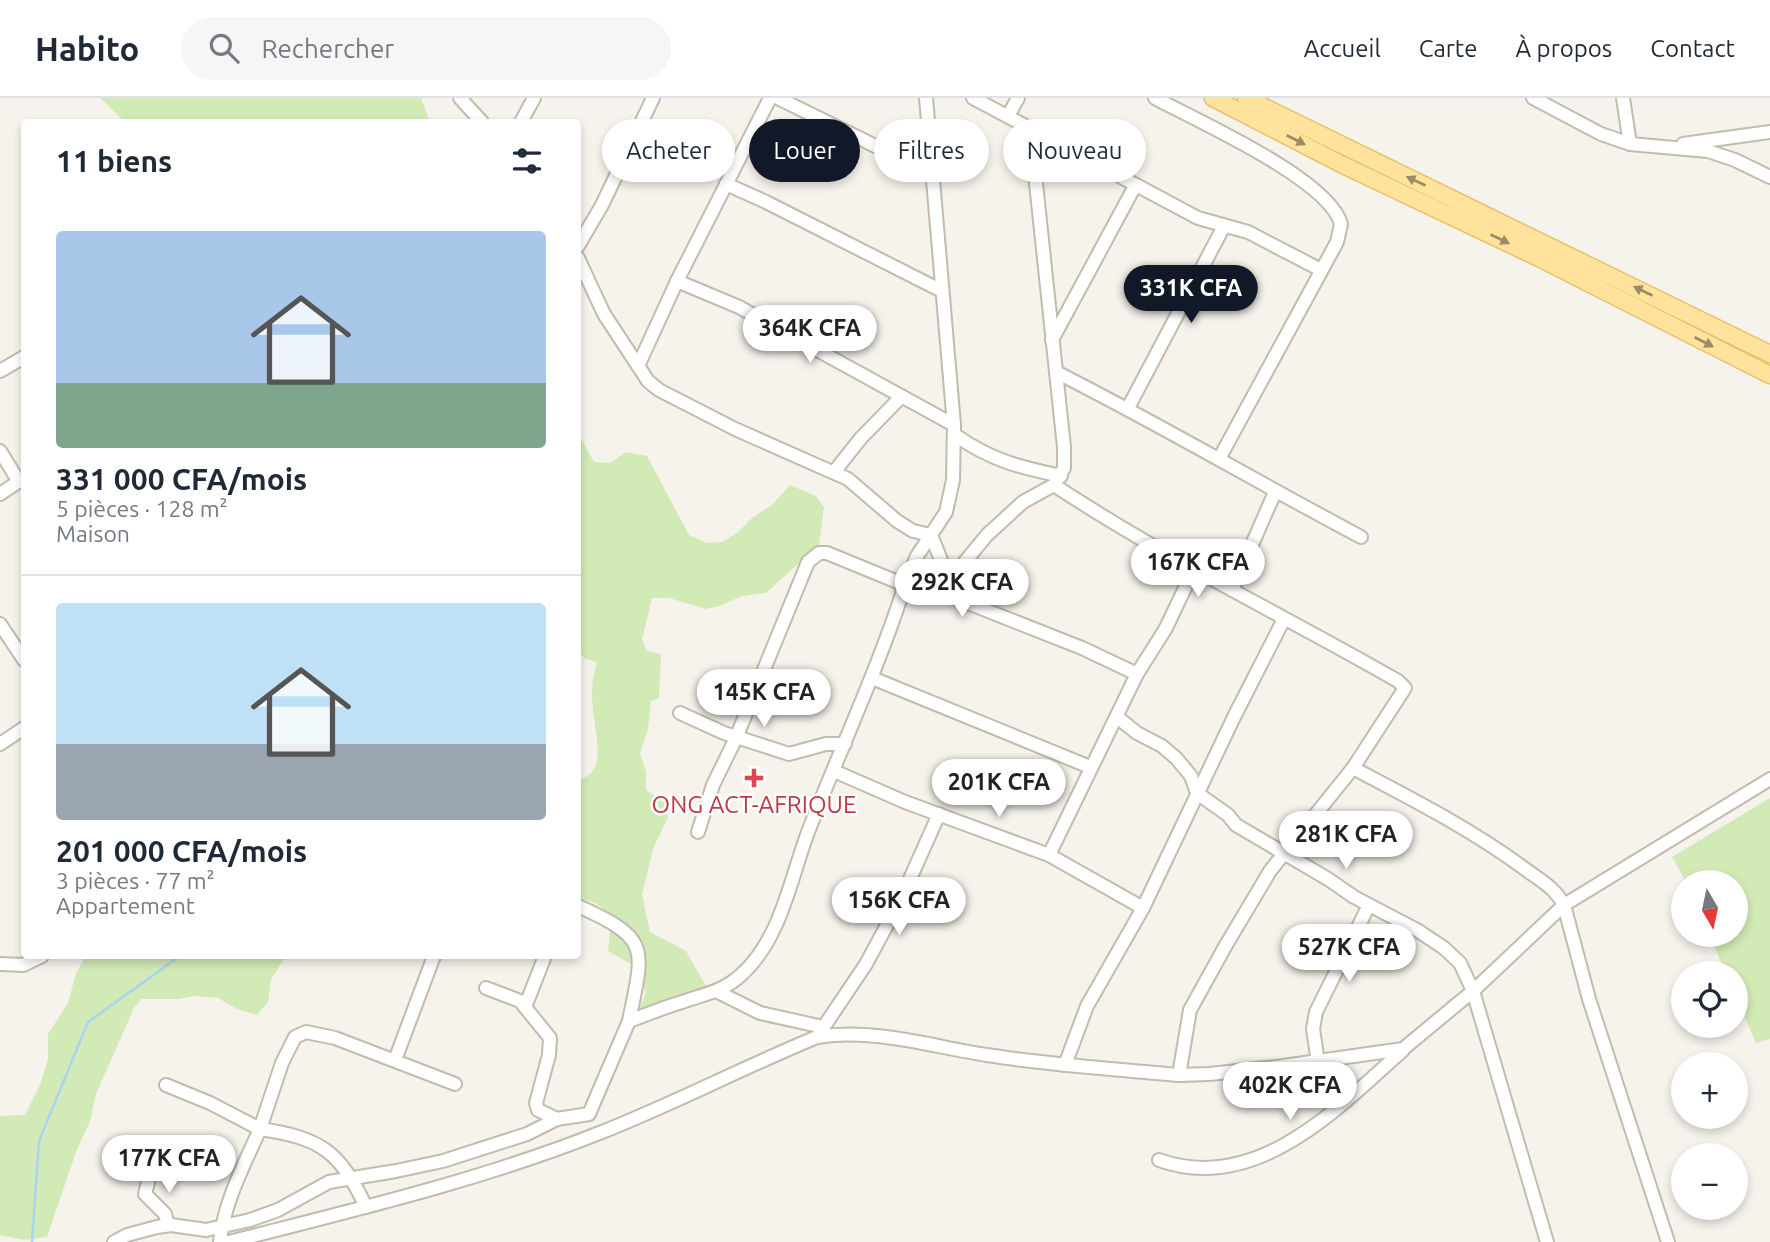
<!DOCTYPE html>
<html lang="fr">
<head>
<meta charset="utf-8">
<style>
	:root { --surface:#fff; --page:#f6f6f7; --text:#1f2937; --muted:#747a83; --line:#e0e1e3; --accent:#111827 }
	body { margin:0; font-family:Ubuntu,sans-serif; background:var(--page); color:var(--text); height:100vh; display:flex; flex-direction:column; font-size:26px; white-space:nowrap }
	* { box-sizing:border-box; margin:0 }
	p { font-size:23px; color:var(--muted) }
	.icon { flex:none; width:38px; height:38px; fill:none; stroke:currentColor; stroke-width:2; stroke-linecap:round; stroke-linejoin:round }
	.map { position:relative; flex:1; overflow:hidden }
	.drawer { position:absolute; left:21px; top:21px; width:560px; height:840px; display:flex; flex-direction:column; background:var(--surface); border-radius:7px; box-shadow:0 4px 10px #0003 }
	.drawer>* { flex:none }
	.guide { position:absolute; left:602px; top:21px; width:665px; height:63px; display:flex; gap:14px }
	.needle { width:46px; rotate:171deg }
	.tools { position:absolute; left:1671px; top:772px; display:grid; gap:14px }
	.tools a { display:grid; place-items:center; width:77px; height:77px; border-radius:50%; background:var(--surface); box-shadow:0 4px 10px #0003; font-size:35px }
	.price { position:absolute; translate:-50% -60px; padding:0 16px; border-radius:24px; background:#fff; color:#222; font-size:23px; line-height:46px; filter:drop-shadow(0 2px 4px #0008) }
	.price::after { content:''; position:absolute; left:50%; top:42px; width:21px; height:16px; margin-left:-10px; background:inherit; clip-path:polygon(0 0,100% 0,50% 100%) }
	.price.selected { background:var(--accent); color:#fff }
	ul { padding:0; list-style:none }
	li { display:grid; align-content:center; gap:14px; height:371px; padding:0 35px }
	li+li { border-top:2px solid var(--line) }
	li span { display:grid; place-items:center; height:217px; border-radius:7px; color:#555 }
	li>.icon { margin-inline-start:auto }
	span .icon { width:126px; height:126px; fill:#fffc; stroke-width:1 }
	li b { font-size:30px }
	h2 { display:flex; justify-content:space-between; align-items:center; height:84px; padding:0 35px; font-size:30px }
	.pill { padding:0 24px; border-radius:32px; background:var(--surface); box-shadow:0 4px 10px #0003; font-size:24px; line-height:63px }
	.pill.selected { background:var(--accent); color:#fff }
	header { display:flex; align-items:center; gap:42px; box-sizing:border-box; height:98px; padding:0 35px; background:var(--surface); border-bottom:2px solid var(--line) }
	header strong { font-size:33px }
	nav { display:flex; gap:38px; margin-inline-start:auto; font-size:24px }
	.search { width:490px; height:63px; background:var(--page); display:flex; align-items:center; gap:18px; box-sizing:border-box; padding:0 24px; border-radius:38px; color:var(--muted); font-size:26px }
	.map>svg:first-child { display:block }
</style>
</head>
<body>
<header>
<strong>Habito</strong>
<div class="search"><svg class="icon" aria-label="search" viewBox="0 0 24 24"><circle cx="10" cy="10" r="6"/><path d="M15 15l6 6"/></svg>Rechercher</div>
<nav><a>Accueil</a><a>Carte</a><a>À propos</a><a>Contact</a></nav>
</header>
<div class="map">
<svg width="1770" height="1144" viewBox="0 0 1770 1144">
	<rect width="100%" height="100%" fill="#f6f3ec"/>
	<g fill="#d2eab5">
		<path d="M 100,0 L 421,0 L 430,24 L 125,24 Z"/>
		<path d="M 578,335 L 594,364 L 610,365 L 626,354 L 647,358 L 689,437 L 707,445 L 722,444 L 737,435 L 752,420 L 773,406 L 790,387 L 816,398 L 824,409 L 819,447 L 766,495 L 742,498 L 719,508 L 706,511 L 669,500 L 652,500 L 642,542 L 647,553 L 661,556 L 659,600 L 651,603 L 648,631 L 640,655 L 646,674 L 646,692 L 665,704 L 668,719 L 653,751 L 642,797 L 650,834 L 686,853 L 707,890 L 664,902 L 638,914 L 646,894 L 634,868 L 608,853 C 612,823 612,806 578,800 L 578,682 C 607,675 596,640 594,620 C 591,601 591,582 597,564 L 584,560 L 578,552 Z"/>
		<path d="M 1770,700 L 1770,941 L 1756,945 L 1736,899 L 1736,875 L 1726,875 L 1709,837 L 1736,836 L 1736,784 L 1686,784 L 1672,759 Z"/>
		<path d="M 86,858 L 286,858 L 271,881 L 268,904 L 257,917 L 237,911 L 218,900 L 196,898 L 178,901 L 141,901 L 134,910 L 96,996 L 90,1023 L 76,1054 L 47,1139 L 24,1142 L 0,1137 L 0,1018 L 25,1017 L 40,987 L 48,961 L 48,936 L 68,905 L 76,875 Z"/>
	</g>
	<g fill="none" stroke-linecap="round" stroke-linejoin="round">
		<path stroke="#a9d4f2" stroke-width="2.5" d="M 32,1144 L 39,1043 L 88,924 L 180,858"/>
		<defs>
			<g id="minor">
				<path d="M 460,0 L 482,24"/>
				<path d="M 778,0 L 932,76"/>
				<path d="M 973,0 L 1198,120 L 1248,134 L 1321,172"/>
				<path d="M 1155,0 C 1197,23 1329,81 1341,126 L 1337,144 L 1219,361"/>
				<path d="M 1533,0 L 1601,36 L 1630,46 L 1708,53 L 1735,62 L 1770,79"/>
				<path d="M 1623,0 L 1630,46"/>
				<path d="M 1008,18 L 1018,0"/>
				<path d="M 521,24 L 534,0"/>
				<path d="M 1683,46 L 1770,34"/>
				<path d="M 726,86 L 766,104 L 942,193"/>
				<path d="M 578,148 L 602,107 L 653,0"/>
				<path d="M 578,160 L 604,216 L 648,283 L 659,292 L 735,331 L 848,381 L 897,423 L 913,433 L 931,437"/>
				<path d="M 677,183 L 739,209 L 954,327"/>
				<path d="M 1052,242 L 1135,88"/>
				<path d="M 638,268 L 677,183 L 770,0"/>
				<path d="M 0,273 L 24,259"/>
				<path d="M 1056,274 C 1159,326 1259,385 1361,439"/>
				<path d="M 1128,310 L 1224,128"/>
				<path d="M 955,337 C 991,362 1018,369 1061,378"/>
				<path d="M 0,353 L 19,384"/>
				<path d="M 834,374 L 861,340 L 901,299"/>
				<path d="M 1054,387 C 1164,460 1283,517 1398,583 L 1405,590 L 1353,670 L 1270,773 L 1226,847 L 1190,912 L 1179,977"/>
				<path d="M 0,396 L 24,380"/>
				<path d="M 931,437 L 941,462 L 944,489"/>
				<path d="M 905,487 L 917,458 L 946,414 L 953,382 L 954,327 L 926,0"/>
				<path d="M 1232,492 L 1275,394"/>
				<path d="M 940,494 L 1082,550 L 1137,576"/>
				<path d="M 902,495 L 928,499 L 940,494 L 987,437 L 1023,404 L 1054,387 L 1064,370 L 1064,349 L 1030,29"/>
				<path d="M 0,526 L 24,562"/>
				<path d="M 872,580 L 1090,669"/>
				<path d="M 680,615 L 724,635 L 789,656 L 826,646 L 845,646"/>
				<path d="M 1117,619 L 1137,635 L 1162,648 L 1176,660 L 1191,678 L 1197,695 L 1228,717 L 1236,727 L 1328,781 L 1354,799 L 1417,832 L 1444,850 L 1460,865 L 1473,893 L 1547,1144"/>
				<path d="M 0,646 L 24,630"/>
				<path d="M 1353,670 C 1412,701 1471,731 1525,771 C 1540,782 1555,790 1564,807 L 1589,901 L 1668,1144"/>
				<path d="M 834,673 L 905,704 L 1049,757 L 1143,810"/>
				<path d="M 1049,757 L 1137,576 L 1166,530 L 1194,471"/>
				<path d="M 578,808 C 651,841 644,849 629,923"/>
				<path d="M 0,866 L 23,867 L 42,858"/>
				<path d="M 486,890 L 520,903 L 550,940 L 549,957 L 536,1005 L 538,1012 L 557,1021"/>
				<path d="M 718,894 L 760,915 L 823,929"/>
				<path d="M 525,909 L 545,858"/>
				<path d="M 817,939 L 866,866 L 901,801 L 939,716"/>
				<path d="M 395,962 L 434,858"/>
				<path d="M 1318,964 L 1313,931 L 1316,914 L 1369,807"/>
				<path d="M 1065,967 L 1087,908 L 1143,810 L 1234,619 L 1284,521"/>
				<path d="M 166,987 L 210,1005 L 260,1031 L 282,965 L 295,939 L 306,934 L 335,940 L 455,986"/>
				<path d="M 1159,1062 C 1256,1097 1338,1010 1403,952"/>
				<path d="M 153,1065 L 145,1096 L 165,1116 L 168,1127"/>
				<path d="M 114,1144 L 127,1137 L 157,1129 L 171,1127 L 206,1132 L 250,1122 L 278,1112 L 329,1084 L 396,1073 L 443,1063 L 527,1036 L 557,1021 L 589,1016 L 629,923 C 646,917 662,910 679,905 C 703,896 721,895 741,877 C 781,841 790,782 808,734 C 840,652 878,571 905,487 L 827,455 L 819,455 L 808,464 L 736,640 L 713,687 L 698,734"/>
				<path d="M 220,1144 C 224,1104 244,1067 260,1031 C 322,1040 340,1054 366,1109"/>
				<path d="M 229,1144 C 354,1112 482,1082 602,1034 C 675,1005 744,969 817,939 C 875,930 929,948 987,957 C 1050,967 1115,971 1179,977 L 1209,976 L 1276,969 L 1403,951 L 1473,893 L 1564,807 L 1770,681"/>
			</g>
			<g id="major">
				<path d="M 1213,0 L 1345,68 L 1541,161 L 1770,277"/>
				<path d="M 1246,0 L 1770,256"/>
			</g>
		</defs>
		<use href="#minor" stroke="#c2bbae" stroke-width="16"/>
		<use href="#major" stroke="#e6c16a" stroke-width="19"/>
		<use href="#minor" stroke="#fff" stroke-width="12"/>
		<use href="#major" stroke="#ffe39c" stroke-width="16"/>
	</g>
	<defs><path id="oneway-solid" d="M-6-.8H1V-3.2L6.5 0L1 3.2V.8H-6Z" transform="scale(1.75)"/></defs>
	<g fill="#9c8c66">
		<use href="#oneway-solid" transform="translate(1296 42) rotate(27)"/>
		<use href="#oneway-solid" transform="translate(1416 83) rotate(-155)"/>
		<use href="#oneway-solid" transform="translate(1500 141) rotate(26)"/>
		<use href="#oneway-solid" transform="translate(1643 193) rotate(-154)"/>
		<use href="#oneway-solid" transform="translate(1704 244) rotate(27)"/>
	</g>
	<path fill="#e0444e" stroke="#fff" stroke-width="2.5" d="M750.5 669.5h7v7h7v7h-7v7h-7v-7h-7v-7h7z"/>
	<g text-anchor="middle" stroke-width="5" stroke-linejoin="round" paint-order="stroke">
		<g font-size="24" fill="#be3a42" stroke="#fff">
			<text x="754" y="715">ONG ACT-AFRIQUE</text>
		</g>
	</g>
</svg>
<div class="tools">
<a><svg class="needle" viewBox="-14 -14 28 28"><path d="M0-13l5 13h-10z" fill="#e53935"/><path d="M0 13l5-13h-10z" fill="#747a83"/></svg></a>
<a><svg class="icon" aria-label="locate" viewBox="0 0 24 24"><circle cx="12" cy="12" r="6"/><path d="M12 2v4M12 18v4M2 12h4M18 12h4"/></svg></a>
<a>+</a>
<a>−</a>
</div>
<b class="price selected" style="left:1191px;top:227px">331K CFA</b>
<b class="price" style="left:810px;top:267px">364K CFA</b>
<b class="price" style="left:1198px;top:501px">167K CFA</b>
<b class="price" style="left:962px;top:521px">292K CFA</b>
<b class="price" style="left:764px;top:631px">145K CFA</b>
<b class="price" style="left:999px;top:721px">201K CFA</b>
<b class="price" style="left:1346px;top:773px">281K CFA</b>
<b class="price" style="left:899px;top:839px">156K CFA</b>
<b class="price" style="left:1349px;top:886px">527K CFA</b>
<b class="price" style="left:1290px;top:1024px">402K CFA</b>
<b class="price" style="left:169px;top:1097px">177K CFA</b>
<div class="guide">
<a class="pill">Acheter</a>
<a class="pill selected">Louer</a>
<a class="pill">Filtres</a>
<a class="pill">Nouveau</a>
</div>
<section class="drawer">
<h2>11 biens<svg class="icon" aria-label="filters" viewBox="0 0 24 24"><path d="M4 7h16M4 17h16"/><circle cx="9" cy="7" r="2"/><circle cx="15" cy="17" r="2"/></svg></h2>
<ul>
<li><span style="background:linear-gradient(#a9c7e8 70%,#7fa58c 0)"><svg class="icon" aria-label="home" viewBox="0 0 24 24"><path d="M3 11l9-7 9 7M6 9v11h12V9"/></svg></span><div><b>331 000 CFA/mois</b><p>5 pièces · 128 m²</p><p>Maison</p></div></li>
<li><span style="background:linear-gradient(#bfe0f5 65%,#9aa5b1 0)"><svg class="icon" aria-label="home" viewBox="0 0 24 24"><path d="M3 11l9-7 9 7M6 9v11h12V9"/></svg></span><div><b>201 000 CFA/mois</b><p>3 pièces · 77 m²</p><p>Appartement</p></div></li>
</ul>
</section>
</div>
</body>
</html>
